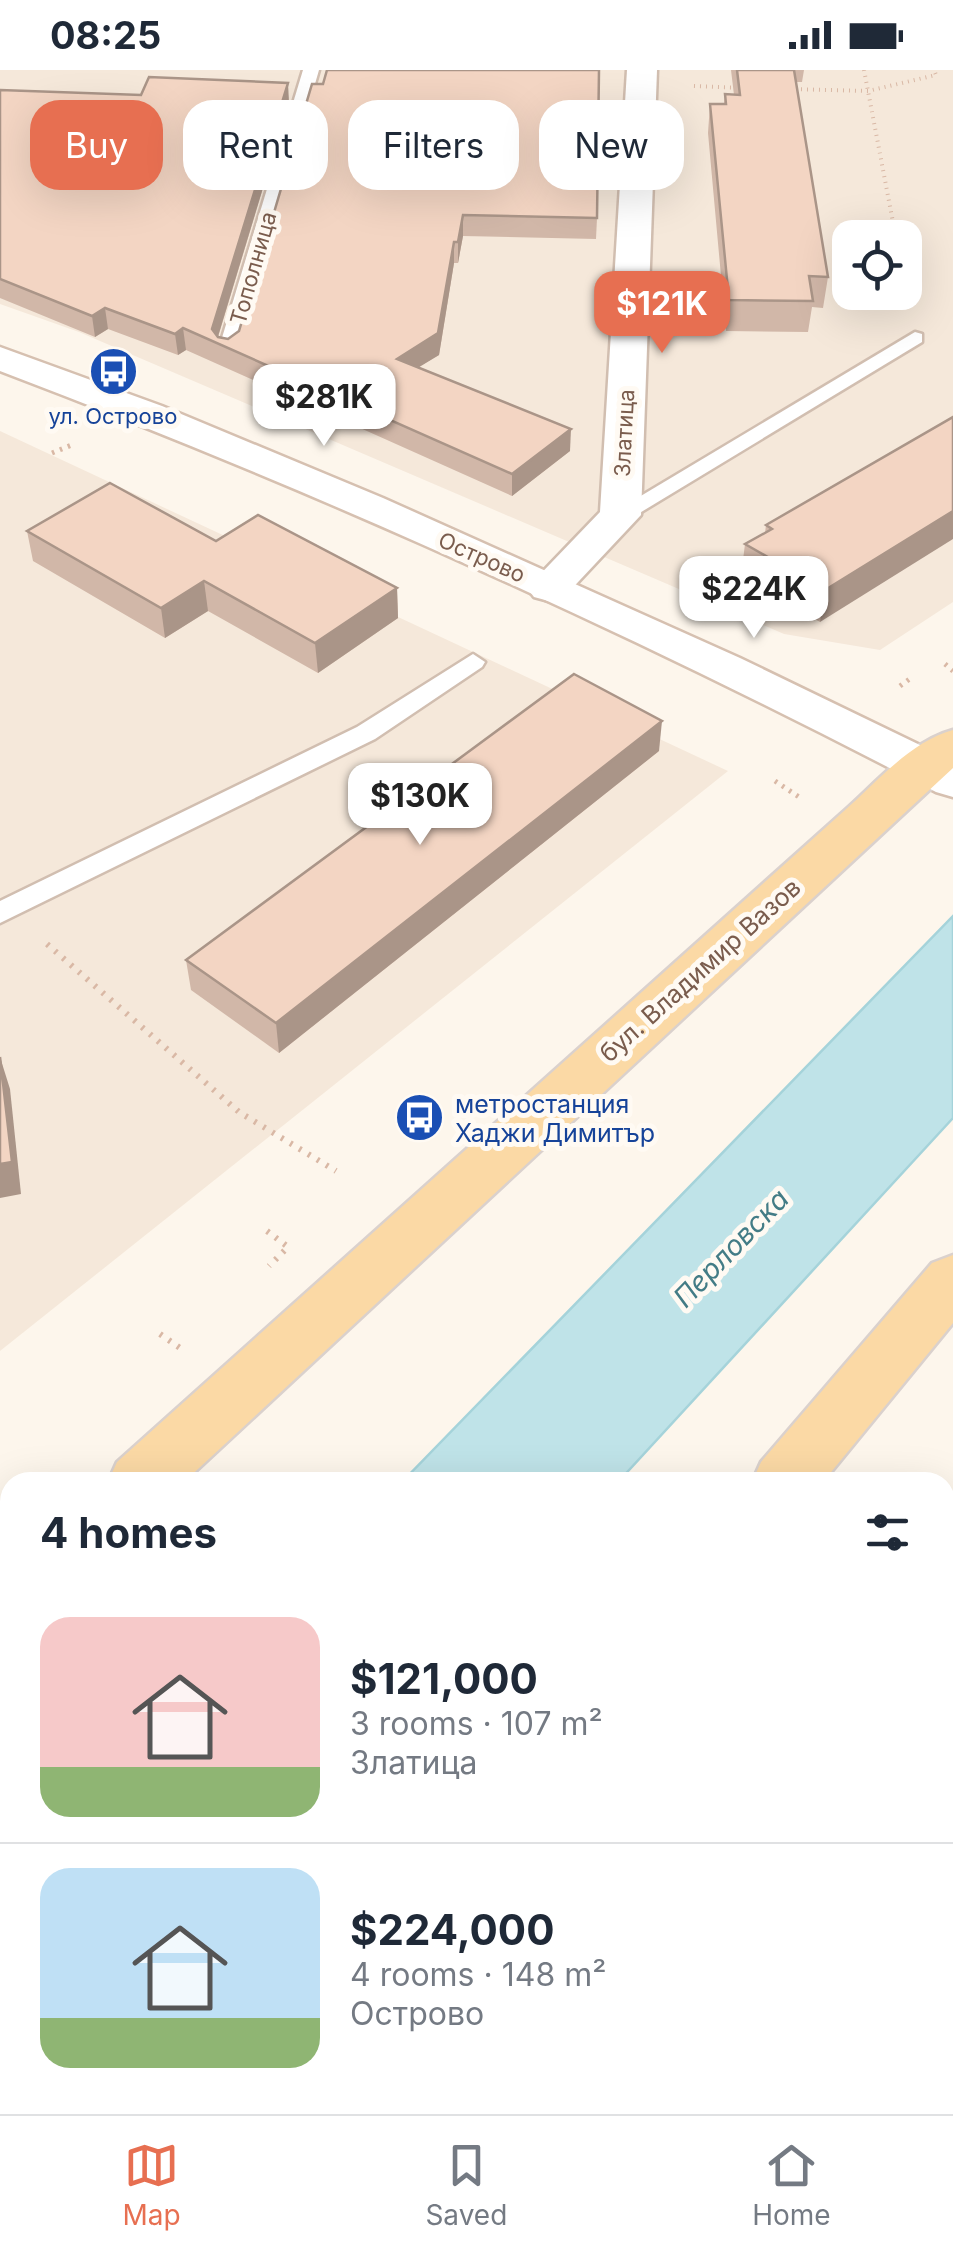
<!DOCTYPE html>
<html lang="en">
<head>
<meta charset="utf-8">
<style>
	:root { --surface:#fff; --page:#f6f6f7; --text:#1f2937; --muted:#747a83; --line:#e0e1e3; --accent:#e76f51 }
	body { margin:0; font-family:Inter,sans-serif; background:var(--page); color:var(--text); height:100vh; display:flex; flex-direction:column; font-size:38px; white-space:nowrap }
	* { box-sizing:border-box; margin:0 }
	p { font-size:32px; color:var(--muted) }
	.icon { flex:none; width:55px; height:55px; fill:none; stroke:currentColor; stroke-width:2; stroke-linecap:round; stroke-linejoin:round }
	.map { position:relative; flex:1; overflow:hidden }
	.side { position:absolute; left:0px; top:1402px; width:955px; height:642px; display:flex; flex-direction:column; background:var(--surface); border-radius:30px 30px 0 0; box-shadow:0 10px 40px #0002 }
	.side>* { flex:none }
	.hud { position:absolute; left:30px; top:30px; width:895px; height:90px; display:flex; gap:20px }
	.fabs { position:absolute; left:832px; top:150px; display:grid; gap:20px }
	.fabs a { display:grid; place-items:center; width:90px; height:90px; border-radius:20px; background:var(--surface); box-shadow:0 10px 40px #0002; font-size:50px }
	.price { position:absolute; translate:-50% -85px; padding:0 22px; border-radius:20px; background:#fff; color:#222; font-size:32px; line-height:65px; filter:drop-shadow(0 2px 5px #0008) }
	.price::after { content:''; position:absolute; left:50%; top:60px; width:30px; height:22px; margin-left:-15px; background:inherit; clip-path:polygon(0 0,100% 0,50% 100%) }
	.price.current { background:var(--accent); color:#fff }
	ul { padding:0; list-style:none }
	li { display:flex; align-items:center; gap:30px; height:250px; padding:0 40px }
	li+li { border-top:2px solid var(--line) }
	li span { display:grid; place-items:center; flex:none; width:280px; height:200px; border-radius:30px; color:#555 }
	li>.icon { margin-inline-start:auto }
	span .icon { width:120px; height:120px; fill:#fffc; stroke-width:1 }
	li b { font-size:42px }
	h2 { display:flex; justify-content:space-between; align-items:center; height:120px; padding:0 40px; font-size:42px }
	.pill { padding:0 35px; border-radius:30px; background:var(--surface); box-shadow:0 10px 40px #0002; font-size:35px; line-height:90px }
	.pill.current { background:var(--accent); color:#fff }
	.status { display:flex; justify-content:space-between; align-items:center; height:70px; padding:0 50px; background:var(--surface); direction:ltr }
	.status svg { height:28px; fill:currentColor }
	.menu { display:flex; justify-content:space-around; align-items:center; height:140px; border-top:2px solid var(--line); background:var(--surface); font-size:28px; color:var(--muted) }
	.menu a { display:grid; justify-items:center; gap:5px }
	.menu .current { color:var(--accent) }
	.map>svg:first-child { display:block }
</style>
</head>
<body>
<div class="status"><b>08:25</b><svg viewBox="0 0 49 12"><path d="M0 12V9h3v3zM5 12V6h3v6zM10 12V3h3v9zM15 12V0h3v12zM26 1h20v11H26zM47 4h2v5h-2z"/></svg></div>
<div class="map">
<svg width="953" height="2044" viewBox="0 0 953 2044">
	<rect width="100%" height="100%" fill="#fdf6ec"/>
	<g fill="#f5e8da" fill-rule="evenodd">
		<path d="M 0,0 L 953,0 L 953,532 L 880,580 L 784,564 L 79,262 L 0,234 ZM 850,168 L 905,168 L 905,222 L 850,222 Z"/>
		<path d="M 0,361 L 728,701 L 0,1281 Z"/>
	</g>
	<g fill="#bfe3e8" stroke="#a5d3da" stroke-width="2.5">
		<path d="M 953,846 L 953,1048 L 618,1412 L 402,1412 Z"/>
		<path d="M 10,1815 L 10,2035 L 46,2035 L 38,2044 L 0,2044 L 0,1825 Z"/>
	</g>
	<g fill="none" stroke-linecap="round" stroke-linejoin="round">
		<defs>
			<g id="lane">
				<path d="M 303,0 L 319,0 L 238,281 L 228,287 L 221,285 L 218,281 Z"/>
				<path d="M 915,262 L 922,264 L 922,272 L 628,450 L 612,450 L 609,445 Z"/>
				<path d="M 473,584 L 485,592 L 482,597 L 375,669 L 0,853 L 0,831 L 357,657 Z"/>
			</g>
			<path id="street" d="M 627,0 L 657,0 L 641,445 L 564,527 L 549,531 L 534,527 L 527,518 L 600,442 Z"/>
			<path id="secondary" d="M 0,277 L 162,336 L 383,428 L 740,588 L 953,691 L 953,727 L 936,722 C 633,564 320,422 0,301 Z"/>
			<g id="primary">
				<path d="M 953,660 L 953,698 L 184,1412 L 108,1412 L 117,1392 L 844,741 C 876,713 911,671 953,660 Z"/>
				<path d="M 953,1185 L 953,1253 L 823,1412 L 752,1412 L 761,1392 L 932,1193 Z"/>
				<path d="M 10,1501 L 10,1569 L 0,1573 L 0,1505 Z"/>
				<path d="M 220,2035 L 304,2035 L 300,2044 L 216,2044 Z"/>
			</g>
		</defs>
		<use href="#lane" stroke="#d1beb0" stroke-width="5"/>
		<use href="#street" stroke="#d1beb0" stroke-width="5"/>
		<use href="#secondary" stroke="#d6c0b0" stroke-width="5"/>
		<use href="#primary" stroke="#dad1cd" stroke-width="5"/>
		<g stroke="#d9b8a5" stroke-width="4" stroke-dasharray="1 5" stroke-linecap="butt">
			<path d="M 864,0 L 896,168"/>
			<path d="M 694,16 L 742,18"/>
			<path d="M 789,19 L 868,21 L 936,5 L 934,0"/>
		</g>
		<g stroke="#d9b8a5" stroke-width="5" stroke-dasharray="2.5 6" stroke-linecap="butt">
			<path d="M 52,383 L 74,374"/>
			<path d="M 945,594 L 953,601"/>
			<path d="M 900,616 L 911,608"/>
			<path d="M 775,711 L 799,727"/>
		</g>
		<g stroke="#d9b8a5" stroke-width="6" stroke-dasharray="2.5 8" stroke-linecap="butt">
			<path d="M 47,874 L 239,1042 L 336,1101"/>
			<path d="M 267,1161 L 288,1177 L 269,1196"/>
			<path d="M 160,1264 L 183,1280"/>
		</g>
		<g stroke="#d9b8a5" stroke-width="8" stroke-dasharray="4 10" stroke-linecap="butt">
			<path d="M 945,1453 L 953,1449"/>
			<path d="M 945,1562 L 953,1552"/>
			<path d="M 945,1895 L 953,1897"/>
		</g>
		<use href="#lane" fill="#fff" fill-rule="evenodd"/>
		<use href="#street" fill="#fff" fill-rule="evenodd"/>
		<use href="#secondary" fill="#fff" fill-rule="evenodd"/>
		<use href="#primary" fill="#fbd9a5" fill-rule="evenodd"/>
	</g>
	<g fill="#d1b7a8">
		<path d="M 731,0 L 804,0 L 802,12 L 796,12 L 828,207 L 823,238 L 812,237 L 808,262 L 726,261 L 708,63 L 710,34 L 724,34 L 725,24 L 734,25 Z"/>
		<path d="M 312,14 L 597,148 L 596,169 L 463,166 L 458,193 L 454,193 L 439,285 L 418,297 L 570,381 L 512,426 L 186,280 L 178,285 L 108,259 L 95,267 L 0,228 L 0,20 L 289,32 L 218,267 L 228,269 L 239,261 Z"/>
		<path d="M 953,347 L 820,552 L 741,506 L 745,474 L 765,463 L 766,455 Z"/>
		<path d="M 27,461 L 216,471 L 397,518 L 398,548 L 318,603 L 208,541 L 165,568 L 33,491 Z"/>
		<path d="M 659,681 L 279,983 L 191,920 L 186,890 Z"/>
	</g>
	<g fill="#aa9588">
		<path d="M 288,13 L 289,32 L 216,273 L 212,259 Z"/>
		<path d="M 463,145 L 463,166 L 458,193 L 458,172 Z"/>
		<path d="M 454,172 L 454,193 L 439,285 L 398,310 L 397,289 Z"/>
		<path d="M 105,238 L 108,259 L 95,267 L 92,246 Z"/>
		<path d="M 183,258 L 186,280 L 178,285 L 175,264 Z"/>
		<path d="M 571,359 L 570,381 L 512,426 L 512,404 Z"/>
		<path d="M 953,441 L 953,469 L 820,552 L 825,520 Z"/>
		<path d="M 204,511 L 208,541 L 165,568 L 161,538 Z"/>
		<path d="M 397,518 L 398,548 L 318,603 L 315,573 Z"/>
		<path d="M 662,651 L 659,681 L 279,983 L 276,953 Z"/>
		<path d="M 0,987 L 10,1019 L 21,1124 L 0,1128 Z"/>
	</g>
	<g fill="#f3d5c3" stroke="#aa9588" stroke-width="2.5">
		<path d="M 327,0 L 599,0 L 597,148 L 463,145 L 458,172 L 454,172 L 438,263 L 397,289 L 571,359 L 512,404 L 183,258 L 175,264 L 105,238 L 92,246 L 0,209 L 0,20 L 141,25 L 149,7 L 288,13 L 212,259 L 218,267 L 228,269 L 239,261 L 312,14 L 323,14 Z"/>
		<path d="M 737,0 L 794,0 L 828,207 L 809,206 L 813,231 L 729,230 L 710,34 L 726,34 L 725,24 L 740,25 Z"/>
		<path d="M 953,347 L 953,441 L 825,520 L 745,474 L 772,459 L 766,455 Z"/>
		<path d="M 110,413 L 216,471 L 258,445 L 397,518 L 315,573 L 204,511 L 161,538 L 27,461 Z"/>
		<path d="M 574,604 L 662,651 L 276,953 L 186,890 Z"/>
		<path d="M 0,987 L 12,1092 L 0,1094 Z"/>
		<path d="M 945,1456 L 953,1461 L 953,1511 L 945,1521 Z"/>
		<path d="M 600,2035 L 901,2035 L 906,2044 L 592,2044 Z"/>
	</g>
	<defs>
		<symbol id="bus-disc" viewBox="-11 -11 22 22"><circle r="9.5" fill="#1a4fb4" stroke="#fffaf3"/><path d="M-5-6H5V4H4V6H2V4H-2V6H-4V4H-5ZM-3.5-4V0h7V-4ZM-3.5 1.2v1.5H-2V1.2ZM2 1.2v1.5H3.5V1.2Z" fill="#fff"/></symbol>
	</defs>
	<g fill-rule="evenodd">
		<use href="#bus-disc" x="86" y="274" width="55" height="55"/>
		<use href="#bus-disc" x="392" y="1020" width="55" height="55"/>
	</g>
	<g text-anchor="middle" stroke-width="10" stroke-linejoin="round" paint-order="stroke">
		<g font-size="22" fill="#7a5c4d" stroke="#fffaf3">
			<text transform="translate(253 198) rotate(-74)" y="8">Тополница</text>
			<text transform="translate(624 363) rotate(-87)" y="8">Златица</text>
			<text transform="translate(482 487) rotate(24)" y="8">Острово</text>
		</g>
		<g font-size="22" fill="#164399" stroke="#fffaf3">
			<text x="113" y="354">ул. Острово</text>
		</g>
		<g font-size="25" fill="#7a5c4d" stroke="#fffaf3">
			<text transform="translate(700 900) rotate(-42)" y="9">бул. Владимир Вазов</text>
		</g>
		<g font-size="25" fill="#164399" stroke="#fffaf3" text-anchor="start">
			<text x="455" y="1043">метростанция<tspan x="455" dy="29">Хаджи Димитър</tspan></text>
		</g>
		<g font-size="28" font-style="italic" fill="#437c86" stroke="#fffaf3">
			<text transform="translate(731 1178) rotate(-46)" y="10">Перловска</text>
		</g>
	</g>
</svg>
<div class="fabs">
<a><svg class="icon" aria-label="locate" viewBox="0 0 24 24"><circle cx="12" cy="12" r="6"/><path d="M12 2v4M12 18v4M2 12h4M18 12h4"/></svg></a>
</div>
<b class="price current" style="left:662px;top:286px">$121K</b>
<b class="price" style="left:324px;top:379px">$281K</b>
<b class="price" style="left:754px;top:571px">$224K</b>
<b class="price" style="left:420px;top:778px">$130K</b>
<div class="hud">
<a class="pill current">Buy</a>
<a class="pill">Rent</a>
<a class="pill">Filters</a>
<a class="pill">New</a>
</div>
<section class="side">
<h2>4 homes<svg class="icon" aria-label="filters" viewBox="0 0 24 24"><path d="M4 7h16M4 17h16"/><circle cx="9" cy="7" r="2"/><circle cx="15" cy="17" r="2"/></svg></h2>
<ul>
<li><span style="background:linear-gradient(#f6c9c9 75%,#8fb573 0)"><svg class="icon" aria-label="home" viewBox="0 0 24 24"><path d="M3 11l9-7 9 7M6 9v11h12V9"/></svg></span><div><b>$121,000</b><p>3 rooms · 107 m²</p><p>Златица</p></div></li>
<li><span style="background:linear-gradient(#bfe0f5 75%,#8fb573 0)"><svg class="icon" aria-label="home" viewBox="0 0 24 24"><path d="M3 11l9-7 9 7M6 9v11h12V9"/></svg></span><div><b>$224,000</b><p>4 rooms · 148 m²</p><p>Острово</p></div></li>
</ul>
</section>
</div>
<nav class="menu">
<a class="current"><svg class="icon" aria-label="map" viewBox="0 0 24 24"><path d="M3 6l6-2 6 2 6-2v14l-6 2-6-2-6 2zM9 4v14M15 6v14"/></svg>Map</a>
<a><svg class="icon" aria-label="saved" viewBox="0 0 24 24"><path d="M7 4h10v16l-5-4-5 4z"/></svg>Saved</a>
<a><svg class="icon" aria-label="home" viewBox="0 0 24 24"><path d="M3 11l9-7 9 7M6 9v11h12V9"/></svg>Home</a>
</nav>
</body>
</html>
